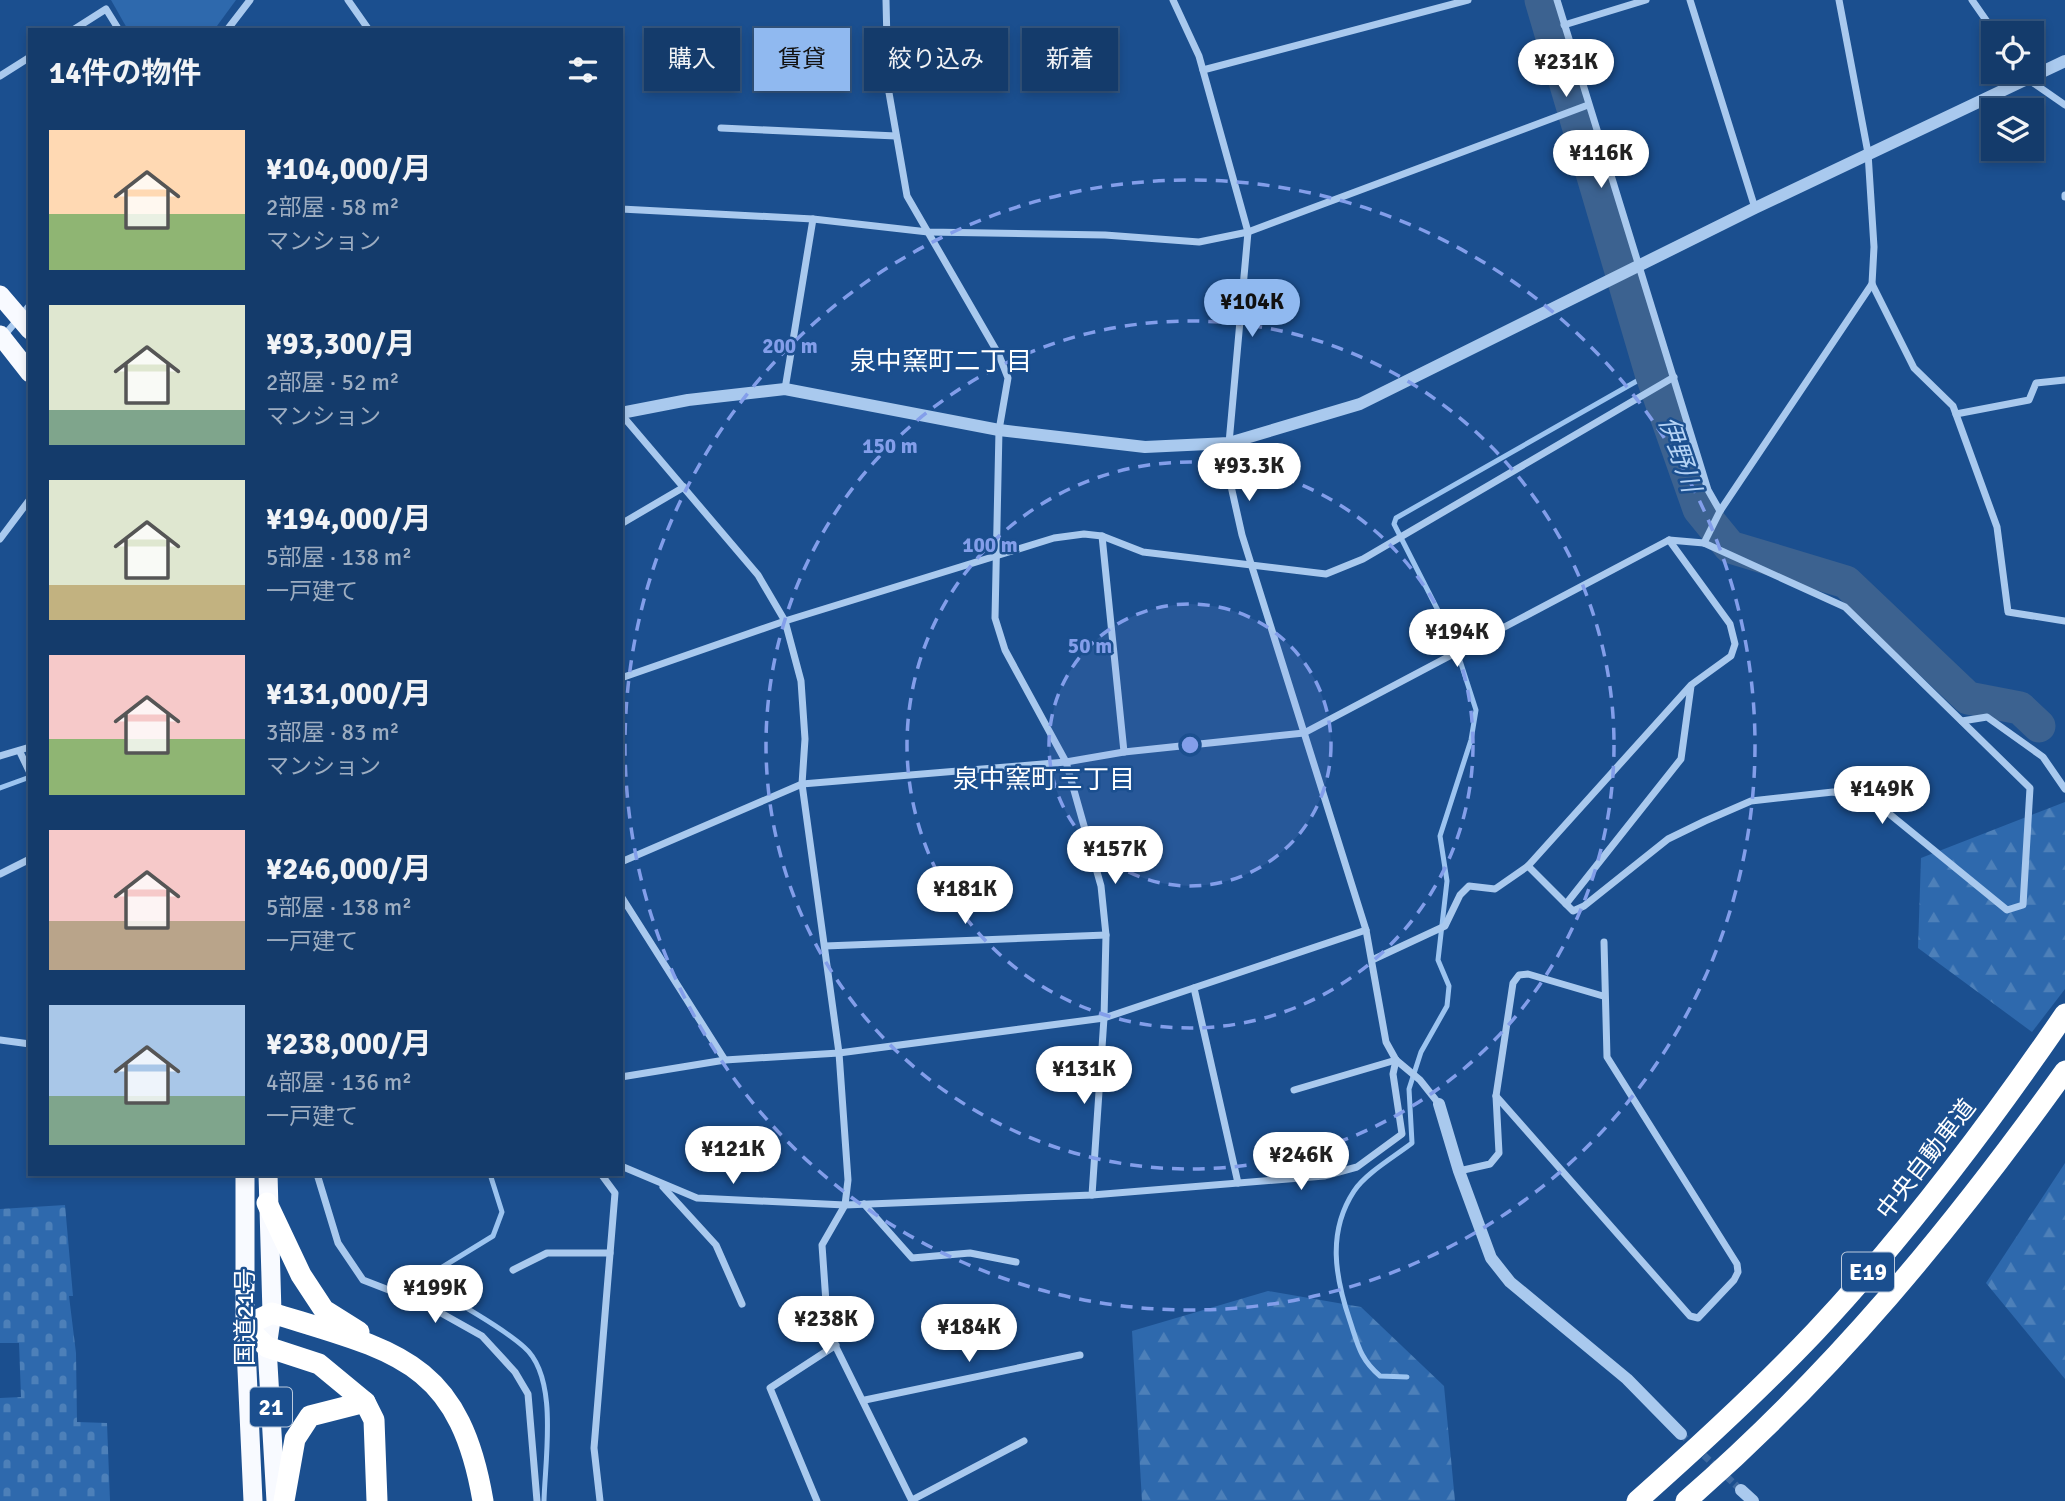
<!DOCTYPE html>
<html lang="ja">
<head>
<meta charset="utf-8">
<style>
	:root { --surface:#143b6b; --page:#214673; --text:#f1f3f6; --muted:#9dadc1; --line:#33557e; --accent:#90b9f0 }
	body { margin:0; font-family:Signika,"Noto Sans JP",sans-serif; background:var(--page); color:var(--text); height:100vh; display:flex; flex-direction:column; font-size:26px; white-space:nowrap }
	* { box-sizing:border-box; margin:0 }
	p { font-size:23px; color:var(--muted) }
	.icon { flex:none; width:38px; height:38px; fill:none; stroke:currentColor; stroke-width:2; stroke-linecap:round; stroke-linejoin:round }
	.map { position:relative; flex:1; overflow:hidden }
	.drawer { position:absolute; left:28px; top:28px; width:595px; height:1148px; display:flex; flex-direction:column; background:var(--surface); border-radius:0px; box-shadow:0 4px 10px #0003,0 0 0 2px var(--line) }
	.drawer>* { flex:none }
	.banner { position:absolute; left:644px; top:28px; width:665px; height:63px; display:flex; gap:14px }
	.fabs { position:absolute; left:1981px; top:21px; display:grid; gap:14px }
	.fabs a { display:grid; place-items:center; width:63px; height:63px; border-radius:0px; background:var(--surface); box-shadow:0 4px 10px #0003,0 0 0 2px var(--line); font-size:35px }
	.price { position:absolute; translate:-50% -60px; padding:0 16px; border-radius:24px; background:#fff; color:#222; font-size:23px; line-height:46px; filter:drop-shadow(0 2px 4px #0008) }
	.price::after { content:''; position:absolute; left:50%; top:42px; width:21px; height:16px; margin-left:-10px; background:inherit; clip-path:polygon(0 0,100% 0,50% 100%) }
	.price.current { background:var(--accent); color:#111 }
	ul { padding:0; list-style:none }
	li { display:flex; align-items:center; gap:21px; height:175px; padding:0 21px }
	li span { display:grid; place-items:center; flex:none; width:196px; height:140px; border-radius:0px; color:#555 }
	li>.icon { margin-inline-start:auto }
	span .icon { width:84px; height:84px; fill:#fffc; stroke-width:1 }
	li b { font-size:30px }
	h2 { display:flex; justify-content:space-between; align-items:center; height:84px; padding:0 21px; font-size:30px }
	.chip { padding:0 24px; border-radius:0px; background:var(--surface); box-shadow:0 4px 10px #0003,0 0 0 2px var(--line); font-size:24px; line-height:63px }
	.chip.current { background:var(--accent); color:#111 }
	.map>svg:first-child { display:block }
</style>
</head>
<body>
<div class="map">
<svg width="2065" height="1501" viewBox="0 0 2065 1501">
	<defs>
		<pattern id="forest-firs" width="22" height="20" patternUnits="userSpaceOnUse" patternTransform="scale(1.75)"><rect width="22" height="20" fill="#2e69ad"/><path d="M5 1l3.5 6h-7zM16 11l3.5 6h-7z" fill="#4d80b9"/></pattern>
		<pattern id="cemetery-stones" width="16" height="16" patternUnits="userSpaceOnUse" patternTransform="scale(1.75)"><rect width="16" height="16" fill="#2e69ad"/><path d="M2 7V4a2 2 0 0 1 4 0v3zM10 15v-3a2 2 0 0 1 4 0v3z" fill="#4d80b9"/></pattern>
	</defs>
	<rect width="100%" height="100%" fill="#1b4f8f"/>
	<g fill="url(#forest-firs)">
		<path d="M 2065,802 L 2065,989 L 2032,1032 L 1918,948 L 1921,858 Z"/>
		<path d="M 2065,1163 L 2065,1379 L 1986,1283 Z"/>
		<path d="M 1268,1291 L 1361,1307 L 1444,1386 L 1455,1501 L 1142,1501 L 1132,1331 Z"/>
	</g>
	<path fill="url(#cemetery-stones)" d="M 65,1205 L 73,1296 L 69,1296 L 76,1353 L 77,1422 L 107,1423 L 110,1501 L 0,1501 L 0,1398 L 21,1397 L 19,1343 L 0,1343 L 0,1209 Z"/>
	<path fill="#2e69ad" d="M 111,0 L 236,0 L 214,30 L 128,30 Z"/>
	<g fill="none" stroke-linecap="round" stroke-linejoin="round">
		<g stroke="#9cc4f0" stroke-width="5">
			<path d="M 0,788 L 30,777"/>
			<path d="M 490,1174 L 502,1212 L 493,1236 L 436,1271 L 435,1286 C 463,1309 497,1323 524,1347 C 559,1377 545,1458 544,1501"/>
			<path d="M 1407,1377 L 1380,1376 C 1360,1359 1358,1345 1350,1321 C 1335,1277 1327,1232 1354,1191 C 1366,1173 1394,1157 1412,1143 L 1409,1089 L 1421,1052 L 1447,1006 L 1449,986 L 1438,960 L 1447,881 L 1440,836 L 1471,740 L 1476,710 L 1454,642 L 1394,524 L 1396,518 L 1651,373"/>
		</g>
		<path stroke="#3c6290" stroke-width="33" d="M 1541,0 L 1651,373 L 1699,509 L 1730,547 L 1846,582 L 1968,698 L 2020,708 L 2039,726"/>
		<path stroke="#3d69a0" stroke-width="7" stroke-dasharray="7 3.5" stroke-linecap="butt" d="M 1681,1434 L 1741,1490"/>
		<g stroke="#a9c9ee" stroke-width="7">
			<path d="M 348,0 L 369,30"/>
			<path d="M 886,0 L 888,87 L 907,196 L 999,355 L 1008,378 L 999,430 L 995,618 L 1005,650 L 1066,762 L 1101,886 L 1106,935 L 1104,1018 L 1092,1195"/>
			<path d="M 1173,0 L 1199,56 L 1248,232 L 1229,443 L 1231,486 L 1242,535 L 1366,930 L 1386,1042 L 1396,1060 L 1420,1080 L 1439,1104"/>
			<path d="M 1557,0 L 1708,490 L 1720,511"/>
			<path d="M 1690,0 L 1755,208"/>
			<path d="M 1839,0 L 1868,153 L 1874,247 L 1872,284 L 1914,368 L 1953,406 L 1997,527 L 2008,612 L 2065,621"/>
			<path d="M 1972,0 L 1995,33"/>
			<path d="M 1564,25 L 1646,0"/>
			<path d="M 73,30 L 106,9 L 119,30"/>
			<path d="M 227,30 L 250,0"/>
			<path d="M 1203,70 L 1468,0"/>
			<path d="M 2023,72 L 2029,80 L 2065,105"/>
			<path d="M 0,76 L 30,57"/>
			<path d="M 721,128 L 896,136"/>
			<path d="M 2065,195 L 2065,197"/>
			<path d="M 621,209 L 813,219 L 928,232 L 1105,235 L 1199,242 L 1248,232 L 1588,105"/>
			<path d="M 2,338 L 30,305"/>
			<path d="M 785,389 L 813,219"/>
			<path d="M 621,414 L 758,575 L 785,621 L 801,681 L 805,739 L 802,784 L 839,1053 L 848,1180 L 845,1205 L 822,1245 L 828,1331 L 912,1501"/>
			<path d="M 1956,414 L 2029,400 L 2036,383 L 2065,380"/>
			<path d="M 621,524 L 684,487"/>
			<path d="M 1102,536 L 1124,752"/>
			<path d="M 0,539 L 30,499"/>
			<path d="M 1704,543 L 1720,511 L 1872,284"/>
			<path d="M 621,678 L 785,621 L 1054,538 L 1084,534 L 1102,536 L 1143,552 L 1326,574 L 1363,559 L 1674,377"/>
			<path d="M 1962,721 L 1987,717 L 2043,757 L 2065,789"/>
			<path d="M 20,752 L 30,773"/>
			<path d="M 0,756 L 30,747"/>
			<path d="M 621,862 L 802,784 L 1066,762 L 1124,752 L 1304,733 L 1669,540 L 1704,543 L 1845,607 L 2030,788 L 2023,905 L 2007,910 L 1876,803 L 1833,792 L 1751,801 L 1705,821 L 1668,839 L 1584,906 L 1573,911 L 1528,866"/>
			<path d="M 0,874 L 30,859"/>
			<path d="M 621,896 L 725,1060"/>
			<path d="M 1566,904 L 1681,759 L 1691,686"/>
			<path d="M 825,946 L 1106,935"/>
			<path d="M 1372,960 L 1445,926 L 1460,895 L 1469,886 L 1495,889 L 1528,866 L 1691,685 L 1731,656 L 1735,644 L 1730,624 L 1669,540"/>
			<path d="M 1194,988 L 1238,1183"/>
			<path d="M 0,1040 L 30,1044"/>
			<path d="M 621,1077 L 725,1060 L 839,1053 L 1104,1018 L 1366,930"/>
			<path d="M 1294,1090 L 1396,1060"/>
			<path d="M 1496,1096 L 1690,1316 L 1698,1318 L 1734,1280 L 1738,1272 L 1737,1264 L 1607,1057 L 1604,942"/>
			<path d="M 621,1166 L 697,1198 L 845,1205 L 1092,1195 L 1324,1176 L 1357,1167 L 1402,1134 L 1393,1074 L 1396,1060"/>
			<path d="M 1459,1171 L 1490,1164 L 1499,1153 L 1496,1096 L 1513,983 L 1519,975 L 1528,974 L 1603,996"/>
			<path d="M 317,1174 L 338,1243 L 363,1280 L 425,1304 L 482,1336 L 515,1372 L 528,1394 L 537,1501"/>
			<path d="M 663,1187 L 716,1245 L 742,1304"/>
			<path d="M 864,1204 L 912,1258 L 970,1253 L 1016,1262"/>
			<path d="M 513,1270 L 547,1253 L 610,1253"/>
			<path d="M 865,1400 L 1080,1355"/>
			<path d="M 912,1500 L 1024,1441"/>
			<path d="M 600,1501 L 594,1448 L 615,1193 L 601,1174"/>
			<path d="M 817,1501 L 770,1388 L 836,1345"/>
		</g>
		<g stroke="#a9c9ee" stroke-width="12">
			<path d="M 621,413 L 688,400 L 785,389 L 999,430 L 1145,447 L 1229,443 L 1360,404 L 1755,208 L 2065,61"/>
			<path d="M 1439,1104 L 1459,1171 L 1491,1258 L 1510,1282 L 1627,1379 L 1681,1434"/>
			<path d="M 1741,1490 L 1753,1501"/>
		</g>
		<g stroke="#f8faff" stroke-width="19">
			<path d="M 0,295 L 30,330"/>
			<path d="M 0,335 L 30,373"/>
			<path d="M 245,1174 L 245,1326 L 253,1501"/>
			<path d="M 268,1174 L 272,1313 L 267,1347 L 276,1501"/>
		</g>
		<g stroke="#fff" stroke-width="21">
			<path d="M 267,1203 L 301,1275 L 324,1310 L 359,1332"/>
			<path d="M 284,1501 L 295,1439 L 310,1416 L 365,1402"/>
			<path d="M 377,1501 L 374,1420 L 365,1402 L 319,1364 L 267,1347 L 245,1326 L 272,1313 C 394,1351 459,1359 483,1501"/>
			<path d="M 1637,1501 C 1698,1447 1758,1392 1815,1332 C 1907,1234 1989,1125 2065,1014"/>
			<path d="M 1686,1501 C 1834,1372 1951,1230 2065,1071"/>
		</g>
	</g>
	<circle cx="1190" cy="745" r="141" fill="#839eea" fill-opacity=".12"/>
	<g fill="none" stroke="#839eea" stroke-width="3.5" stroke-dasharray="12 9">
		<circle cx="1190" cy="745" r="141"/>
		<circle cx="1190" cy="745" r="283"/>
		<circle cx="1190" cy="745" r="424"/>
		<circle cx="1190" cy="745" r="565"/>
	</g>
	<g text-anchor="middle" stroke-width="5" stroke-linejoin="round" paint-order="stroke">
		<g fill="#1b4f8f" stroke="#bbcadd" stroke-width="2">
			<rect x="1842" y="1252.5" width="52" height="39" rx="5"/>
			<rect x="250" y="1387.5" width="42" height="39" rx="5"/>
		</g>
		<g font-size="23" font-weight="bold" fill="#fff">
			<text x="1868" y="1280">E19</text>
			<text x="271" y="1415">21</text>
		</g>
		<g font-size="24" fill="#fff" stroke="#1b4f8f">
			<text transform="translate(1926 1159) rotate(-52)" y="8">中央自動車道</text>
			<text transform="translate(245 1317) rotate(-90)" y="8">国道21号</text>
		</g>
		<g font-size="26" fill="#fff" stroke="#1b4f8f">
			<text x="941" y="370">泉中窯町二丁目</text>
			<text x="1044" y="788">泉中窯町三丁目</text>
		</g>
		<g font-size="26" font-style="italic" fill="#b5d3f5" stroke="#1b4f8f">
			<text transform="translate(1680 454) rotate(71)" y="9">伊野川</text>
		</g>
	</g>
	<circle cx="1190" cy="745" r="10" fill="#839eea" stroke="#1b4f8f" stroke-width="3.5"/>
	<g font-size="21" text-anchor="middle" font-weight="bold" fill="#839eea" stroke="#1b4f8f" stroke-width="5" stroke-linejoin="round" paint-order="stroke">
		<text x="790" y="353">200 m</text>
		<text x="890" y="453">150 m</text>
		<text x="990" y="552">100 m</text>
		<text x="1090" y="653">50 m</text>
	</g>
</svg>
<div class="fabs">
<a><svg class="icon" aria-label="locate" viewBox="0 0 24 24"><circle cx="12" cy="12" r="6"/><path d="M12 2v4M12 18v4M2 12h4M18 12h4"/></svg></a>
<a><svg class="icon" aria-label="layers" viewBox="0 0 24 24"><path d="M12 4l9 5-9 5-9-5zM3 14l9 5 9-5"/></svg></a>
</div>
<b class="price" style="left:1566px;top:99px">¥231K</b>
<b class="price" style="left:1601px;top:190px">¥116K</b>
<b class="price current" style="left:1252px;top:339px">¥104K</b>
<b class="price" style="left:1249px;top:503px">¥93.3K</b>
<b class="price" style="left:1457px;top:669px">¥194K</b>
<b class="price" style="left:1882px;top:826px">¥149K</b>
<b class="price" style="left:1115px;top:886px">¥157K</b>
<b class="price" style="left:965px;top:926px">¥181K</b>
<b class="price" style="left:1084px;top:1106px">¥131K</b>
<b class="price" style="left:733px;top:1186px">¥121K</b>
<b class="price" style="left:1301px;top:1192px">¥246K</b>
<b class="price" style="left:435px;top:1325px">¥199K</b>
<b class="price" style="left:826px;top:1356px">¥238K</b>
<b class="price" style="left:969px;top:1364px">¥184K</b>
<div class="banner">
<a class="chip">購入</a>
<a class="chip current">賃貸</a>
<a class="chip">絞り込み</a>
<a class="chip">新着</a>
</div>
<section class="drawer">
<h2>14件の物件<svg class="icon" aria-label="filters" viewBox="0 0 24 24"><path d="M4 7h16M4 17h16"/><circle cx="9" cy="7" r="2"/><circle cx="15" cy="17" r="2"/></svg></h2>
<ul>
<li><span style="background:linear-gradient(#ffd9b3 60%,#8fb573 0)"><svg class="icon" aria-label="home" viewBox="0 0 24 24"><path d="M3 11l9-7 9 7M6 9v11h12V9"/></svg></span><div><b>¥104,000/月</b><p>2部屋 · 58 m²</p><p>マンション</p></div></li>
<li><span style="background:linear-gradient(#dfe7d0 75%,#7fa58c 0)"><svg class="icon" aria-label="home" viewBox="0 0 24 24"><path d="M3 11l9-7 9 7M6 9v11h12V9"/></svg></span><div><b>¥93,300/月</b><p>2部屋 · 52 m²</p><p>マンション</p></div></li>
<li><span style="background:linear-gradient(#dfe7d0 75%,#c2b280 0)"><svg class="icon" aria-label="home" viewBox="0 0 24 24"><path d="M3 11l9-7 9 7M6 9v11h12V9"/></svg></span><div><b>¥194,000/月</b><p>5部屋 · 138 m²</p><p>一戸建て</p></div></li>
<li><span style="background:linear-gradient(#f6c9c9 60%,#8fb573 0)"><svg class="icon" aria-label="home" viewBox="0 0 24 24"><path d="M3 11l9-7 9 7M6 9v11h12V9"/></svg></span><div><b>¥131,000/月</b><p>3部屋 · 83 m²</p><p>マンション</p></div></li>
<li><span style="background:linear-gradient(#f6c9c9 65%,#b9a48a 0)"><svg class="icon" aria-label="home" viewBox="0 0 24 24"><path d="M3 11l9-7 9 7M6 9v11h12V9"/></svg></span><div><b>¥246,000/月</b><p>5部屋 · 138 m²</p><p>一戸建て</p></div></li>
<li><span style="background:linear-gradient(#a9c7e8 65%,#7fa58c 0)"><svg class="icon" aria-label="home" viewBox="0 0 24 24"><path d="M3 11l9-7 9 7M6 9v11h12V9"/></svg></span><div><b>¥238,000/月</b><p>4部屋 · 136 m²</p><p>一戸建て</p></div></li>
</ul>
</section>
</div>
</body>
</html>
